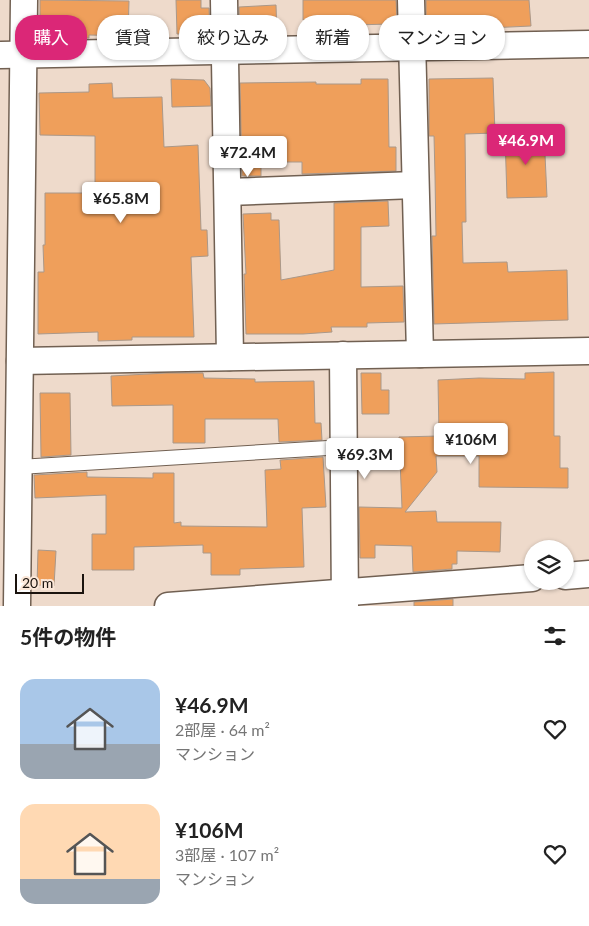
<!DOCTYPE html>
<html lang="ja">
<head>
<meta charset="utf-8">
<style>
	:root { --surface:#fff; --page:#f2f2f2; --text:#222; --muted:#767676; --accent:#db2777 }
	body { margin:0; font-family:Lato,"Noto Sans JP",sans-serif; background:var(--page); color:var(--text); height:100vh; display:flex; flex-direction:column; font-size:19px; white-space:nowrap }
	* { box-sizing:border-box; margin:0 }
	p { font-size:16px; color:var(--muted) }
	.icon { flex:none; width:28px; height:28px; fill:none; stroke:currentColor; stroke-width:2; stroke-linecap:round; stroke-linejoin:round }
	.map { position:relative; height:606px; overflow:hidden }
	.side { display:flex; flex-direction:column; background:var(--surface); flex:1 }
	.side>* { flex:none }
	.hud { position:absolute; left:15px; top:15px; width:560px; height:45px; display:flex; gap:10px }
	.tools { position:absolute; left:524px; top:540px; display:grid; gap:10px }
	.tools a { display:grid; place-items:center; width:50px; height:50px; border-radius:50%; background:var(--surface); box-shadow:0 1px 4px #0004; font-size:25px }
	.scale { position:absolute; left:15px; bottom:12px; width:69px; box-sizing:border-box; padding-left:5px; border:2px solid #1a130e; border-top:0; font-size:14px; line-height:18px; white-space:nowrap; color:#1a130e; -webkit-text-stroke:4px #fbe7d8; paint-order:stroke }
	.price { position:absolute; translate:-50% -42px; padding:0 11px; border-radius:5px; background:#fff; color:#222; font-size:16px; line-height:32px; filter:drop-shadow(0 1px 2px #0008) }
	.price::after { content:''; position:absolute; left:50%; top:30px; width:15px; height:11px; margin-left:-8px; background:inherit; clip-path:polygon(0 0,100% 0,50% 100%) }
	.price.current { background:var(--accent); color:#fff }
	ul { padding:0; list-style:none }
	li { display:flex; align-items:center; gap:15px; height:125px; padding:0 20px }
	li span { display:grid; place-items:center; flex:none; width:140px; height:100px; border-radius:15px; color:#555 }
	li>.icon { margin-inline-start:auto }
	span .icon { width:60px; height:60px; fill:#fffc; stroke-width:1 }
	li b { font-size:21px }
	h2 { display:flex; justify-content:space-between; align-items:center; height:60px; padding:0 20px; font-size:21px }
	.pill { padding:0 18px; border-radius:20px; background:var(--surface); box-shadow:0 1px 4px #0004; font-size:18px; line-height:45px }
	.pill.current { background:var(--accent); color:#fff }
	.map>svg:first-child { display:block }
</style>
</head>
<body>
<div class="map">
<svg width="589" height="606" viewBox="0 0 589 606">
	<rect width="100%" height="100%" fill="#eedacb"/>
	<g fill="#ef9f5b" stroke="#aa9889">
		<path d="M 40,0 L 129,1 L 128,36 L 89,35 L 89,38 L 48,39 L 47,25 L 40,25 Z"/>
		<path d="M 176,0 L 201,0 L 201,8 L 209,8 L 210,34 L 177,34 Z"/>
		<path d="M 303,0 L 396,0 L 397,20 L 390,20 L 390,24 L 354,25 L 354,30 L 334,30 L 333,20 L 303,20 Z"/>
		<path d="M 426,0 L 529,0 L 531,26 L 489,28 L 489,31 L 464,31 L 463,18 L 426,19 Z"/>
		<path d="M 276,5 L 277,35 L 240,36 L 239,7 Z"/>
		<path d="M 493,78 L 495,133 L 465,134 L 466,222 L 462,222 L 463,263 L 507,262 L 508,272 L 567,270 L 568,320 L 434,324 L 432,236 L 436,236 L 435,176 L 434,136 L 429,136 L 429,79 Z"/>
		<path d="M 171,79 L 204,80 L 210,88 L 211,106 L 172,107 Z"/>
		<path d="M 361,79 L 388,79 L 389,147 L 396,147 L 396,171 L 302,174 L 302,162 L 261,162 L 261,176 L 242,176 L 240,83 L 316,82 L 316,84 L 361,84 Z"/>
		<path d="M 112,83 L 113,98 L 162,97 L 164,147 L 198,145 L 201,230 L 207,230 L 208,256 L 191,257 L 194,337 L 132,337 L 132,340 L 98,341 L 98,332 L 38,334 L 38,272 L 44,272 L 43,245 L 45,245 L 45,193 L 95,193 L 95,136 L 40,135 L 39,93 L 89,92 L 89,84 Z"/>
		<path d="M 544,134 L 547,197 L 507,198 L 505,136 Z"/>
		<path d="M 388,201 L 389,226 L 361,227 L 361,287 L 403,286 L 404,322 L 367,323 L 367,327 L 331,327 L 332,332 L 303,334 L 246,334 L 244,274 L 246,274 L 243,214 L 271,213 L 271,220 L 279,220 L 281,280 L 334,270 L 334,203 Z"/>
		<path d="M 554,372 L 554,436 L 560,436 L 560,468 L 568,468 L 568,488 L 479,487 L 479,456 L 436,456 L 437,472 L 405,512 L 436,511 L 437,522 L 501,522 L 500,552 L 457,551 L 457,564 L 452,564 L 452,569 L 413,572 L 412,546 L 375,545 L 375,558 L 360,558 L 359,507 L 402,508 L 399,437 L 439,436 L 438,380 L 479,378 L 525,379 L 525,373 Z"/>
		<path d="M 167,373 L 203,373 L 204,378 L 255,379 L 255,382 L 314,381 L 315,423 L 321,423 L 322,440 L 279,442 L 278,419 L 205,419 L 205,443 L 173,443 L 173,405 L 112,406 L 111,376 Z"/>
		<path d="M 361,373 L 381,373 L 381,390 L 389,390 L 389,414 L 362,414 Z"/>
		<path d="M 40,393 L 70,393 L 71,455 L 41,457 Z"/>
		<path d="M 323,457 L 326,507 L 302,508 L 304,567 L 240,569 L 240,575 L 211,575 L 211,553 L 203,553 L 203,545 L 134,547 L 134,570 L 92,570 L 92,534 L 106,534 L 106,495 L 35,498 L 34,475 L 87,472 L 87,477 L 153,478 L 153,473 L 174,473 L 174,523 L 181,522 L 181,526 L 267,527 L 265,470 L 281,469 L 280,460 Z"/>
		<path d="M 38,550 L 56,551 L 54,586 L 37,585 Z"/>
		<path d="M 453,599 L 453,606 L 414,606 L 414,602 Z"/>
	</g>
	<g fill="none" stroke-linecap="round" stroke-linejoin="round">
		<defs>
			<path id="service" d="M 19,467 L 344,447"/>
			<g id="minor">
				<path d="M 224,0 L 230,357"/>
				<path d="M 411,0 L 420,354"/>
				<path d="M 0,55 L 589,44"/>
				<path d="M 228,192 L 415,185"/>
				<path d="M 343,355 L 345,606"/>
				<path d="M 20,361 L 589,351"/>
				<path d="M 565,576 L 589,574"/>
				<path d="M 17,606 L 24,0"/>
				<path d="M 168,606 L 532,578"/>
			</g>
		</defs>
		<use href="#service" stroke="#716052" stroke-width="16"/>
		<use href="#minor" stroke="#716052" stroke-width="29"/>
		<use href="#service" stroke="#fff" stroke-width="14"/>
		<use href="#minor" stroke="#fff" stroke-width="26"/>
	</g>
</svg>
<div class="tools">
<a><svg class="icon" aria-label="layers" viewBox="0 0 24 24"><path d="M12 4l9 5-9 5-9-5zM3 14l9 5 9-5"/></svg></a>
</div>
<div class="scale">20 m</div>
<b class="price current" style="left:526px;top:166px">¥46.9M</b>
<b class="price" style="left:248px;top:178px">¥72.4M</b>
<b class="price" style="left:121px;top:224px">¥65.8M</b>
<b class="price" style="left:471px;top:465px">¥106M</b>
<b class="price" style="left:365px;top:480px">¥69.3M</b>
<div class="hud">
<a class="pill current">購入</a>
<a class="pill">賃貸</a>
<a class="pill">絞り込み</a>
<a class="pill">新着</a>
<a class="pill">マンション</a>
</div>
</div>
<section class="side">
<h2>5件の物件<svg class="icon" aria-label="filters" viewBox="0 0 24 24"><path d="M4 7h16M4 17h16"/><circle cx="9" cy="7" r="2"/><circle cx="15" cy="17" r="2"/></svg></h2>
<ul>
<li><span style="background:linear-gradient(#a9c7e8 65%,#9aa5b1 0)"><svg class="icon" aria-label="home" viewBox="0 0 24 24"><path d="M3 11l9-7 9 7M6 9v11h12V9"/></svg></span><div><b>¥46.9M</b><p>2部屋 · 64 m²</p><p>マンション</p></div><svg class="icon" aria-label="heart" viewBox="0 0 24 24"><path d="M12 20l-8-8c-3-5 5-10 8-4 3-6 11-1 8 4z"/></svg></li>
<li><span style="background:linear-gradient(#ffd9b3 75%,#9aa5b1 0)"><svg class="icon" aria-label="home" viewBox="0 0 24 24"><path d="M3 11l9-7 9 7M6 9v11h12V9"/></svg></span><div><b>¥106M</b><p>3部屋 · 107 m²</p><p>マンション</p></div><svg class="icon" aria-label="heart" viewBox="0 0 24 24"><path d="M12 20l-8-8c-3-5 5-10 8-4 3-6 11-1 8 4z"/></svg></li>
</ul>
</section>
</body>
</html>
